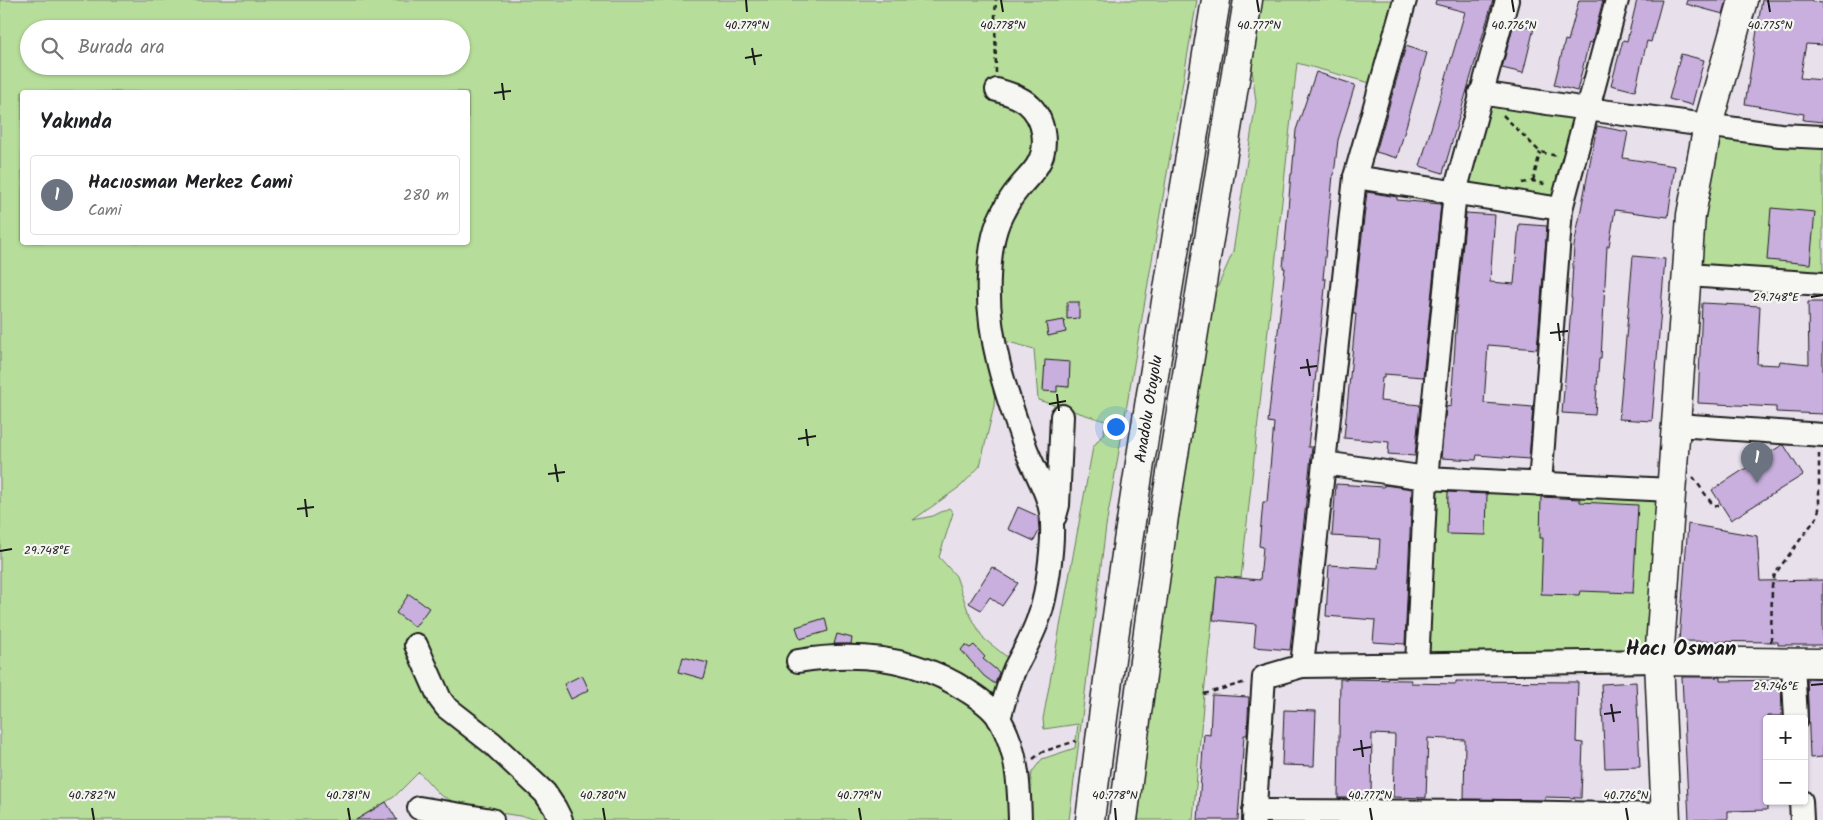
<!DOCTYPE html>
<html lang="tr">
<head>
<meta charset="utf-8">
<style>
	body { margin:0; font-family:Kalam,sans-serif; background:#f6f6f6; color:#202124 }
	.controls { position:absolute; right:15px; bottom:15px; display:grid; overflow:hidden; border-radius:5px; box-shadow:0 1px 4px #0004 }
	.controls button { width:45px; height:45px; display:grid; place-items:center; padding:0; border:0; border-bottom:1px solid #e0e0e0; background:#fff; color:#202124; font:25px sans-serif }
	.you { position:absolute; left:1115px; top:426px; width:18px; height:18px; margin:-12px; border:4px solid #fff; border-radius:50%; background:#1a73e8; box-shadow:0 0 0 8px #1a73e833 }
	.badge { display:grid; place-items:center; width:32px; height:32px; border-radius:50%; background:#0f766e; color:#fff; font-size:16px; font-weight:700 }
	.pin { position:absolute; translate:-50% -41px; filter:drop-shadow(0 1px 2px #0008) }
	.pin::after { content:''; position:absolute; top:26px; width:18px; height:15px; background:inherit; clip-path:polygon(0 0,100% 0,50% 100%) }
	.list { margin:0; padding:0; list-style:none }
	h2 { display:flex; justify-content:space-between; align-items:center; height:65px; margin:0; padding:0 20px; font-size:21px }
	h2 small { font-size:16px; font-weight:400; color:#757577 }
	.list li { display:grid; grid-template-columns:32px 1fr auto; gap:15px; align-items:center; box-sizing:border-box; height:80px; margin:0 10px 10px; padding:0 10px; border:1px solid #e0e0e0; border-radius:5px }
	.list b { display:block; font-size:19px; white-space:nowrap }
	.list p { margin:0; font-size:16px; white-space:nowrap; color:#757577 }
	.list em { font-size:16px; font-style:normal; color:#757577 }
	.icon { flex:none; width:28px; height:28px; fill:none; stroke:currentColor; stroke-width:2; stroke-linecap:round; stroke-linejoin:round }
	.map { position:relative; flex:none; width:1823px; height:820px; overflow:hidden }
	.search { position:absolute; background:#fff; box-shadow:0 1px 4px #0004; left:20px; top:20px; width:450px; height:55px; display:flex; align-items:center; gap:12px; box-sizing:border-box; padding:0 18px; border-radius:28px; color:#757577; font-size:19px }
	.panel { position:absolute; background:#fff; box-shadow:0 1px 4px #0004; left:20px; top:90px; width:450px; height:155px; border-radius:5px }
	.map>svg:first-child { display:block }
	.green { fill:#b6de9a; stroke:#697d5b; fill-rule:evenodd }
	.building { fill:#c8afdd; stroke:#1c1c1c }
	.lines { fill:none; stroke-linecap:round; stroke-linejoin:round }
	.minor-casing { stroke:#1c1c1c; stroke-width:26 }
	.major-casing { stroke:#1c1c1c; stroke-width:31 }
	.highway-casing { stroke:#1c1c1c; stroke-width:31 }
	.path { stroke:#1c1c1c; stroke-width:2.5; stroke-dasharray:5 4; stroke-linecap:butt }
	.minor { stroke:#f6f6f2; stroke-width:22 }
	.major { stroke:#f6f6f2; stroke-width:28 }
	.highway { stroke:#f6f6f2; stroke-width:28 }
	.ticks { fill:none; stroke:#1c1c1c; stroke-width:2 }
	.labels { text-anchor:middle; dominant-baseline:central; stroke-width:4.5; stroke-linejoin:round; paint-order:stroke }
	.street-label { font-size:16px; fill:#1c1c1c; stroke:#f6f6f2 }
	.district-label { font-size:21px; font-weight:bold; fill:#1c1c1c; stroke:#f6f6f2 }
	.ticks-label { font-size:12px; text-anchor:middle; fill:#1c1c1c; stroke:#f6f6f2; stroke-width:4.5; stroke-linejoin:round; paint-order:stroke }
</style>
</head>
<body>
<div class="map">
<svg width="1823" height="820" viewBox="0 0 1823 820">
	<rect width="100%" height="100%" fill="#e8e1ec"/>
	<filter id="ink" filterUnits="userSpaceOnUse"><feTurbulence type="fractalNoise" baseFrequency=".02" numOctaves="2"/><feDisplacementMap in="SourceGraphic" scale="10" xChannelSelector="R" yChannelSelector="G"/><feConvolveMatrix kernelMatrix="1 2 1 2 8 2 1 2 1" color-interpolation-filters="sRGB"/></filter>
	<g filter="url(#ink)">
		<!-- green -->
		<g class="green">
			<path d="M0,0H1197L1106,526L1069,820H1026L1032,772L1042,759L1075,748L1078,724L1044,729L1043,719L1093,447L1104,433L1105,421L1038,400L1034,349L994,338L997,355L994,406L980,466L961,486L913,520L933,516L949,508L953,513L939,557L956,576L968,611L983,638L1012,661L1000,741L1017,820H572L553,815L540,819L466,808L440,795L419,772L394,797L356,820H0ZM29,29H461V66H29ZM22,92H468V242H22Z"/>
			<path d="M1261,0H1405L1381,86L1297,63L1241,578L1217,576L1204,694L1193,820H1138L1147,729L1211,302L1233,252L1256,102L1250,54Z"/>
			<path d="M1480,93L1587,109L1561,209L1455,192Z"/>
			<path d="M1708,125L1823,137V284L1687,275Z"/>
			<path d="M1426,478L1671,490L1659,661L1417,664Z"/>
		</g>
		<!-- building -->
		<g class="building">
			<path d="M1436,0H1493L1443,173L1420,166L1465,12L1435,4Z"/>
			<path d="M1579,0H1603L1592,43L1589,42L1577,91L1554,85L1565,40L1568,41Z"/>
			<path d="M1637,0H1662L1651,42L1647,41L1635,91L1611,85L1623,40L1627,41Z"/>
			<path d="M1687,0H1727L1723,14L1686,4Z"/>
			<path d="M1762,0H1812V2L1823,3V45L1806,44L1800,78L1823,80V122L1803,120L1804,114L1745,104Z"/>
			<path d="M1514,23L1534,28L1523,73L1502,68Z"/>
			<path d="M1406,46L1427,53L1397,158L1376,152Z"/>
			<path d="M1681,54L1704,60L1692,105L1669,99Z"/>
			<path d="M1316,72L1355,85L1338,140L1334,175H1333L1323,279H1326L1308,447H1312L1290,650L1254,647L1256,624L1213,620L1217,576L1260,580L1263,547L1259,546L1263,502H1267L1274,423L1268,422L1285,268H1283L1291,174H1292L1296,130Z"/>
			<path d="M1597,126L1628,132L1623,158L1675,166L1668,217L1615,210L1609,246H1607L1601,359H1599L1595,415L1562,413L1572,298H1571L1574,246Z"/>
			<path d="M1367,192L1397,197V200L1441,204L1423,377L1384,374V378H1382L1380,401L1420,405L1415,456L1388,454L1389,442L1344,438L1356,314H1353Z"/>
			<path d="M1771,208L1815,212L1810,264L1767,260Z"/>
			<path d="M1466,213L1495,215L1490,282L1514,284L1519,224L1547,226L1537,349L1488,345L1484,403L1533,407L1529,459L1477,455L1476,460L1441,458L1446,407L1451,406L1457,314H1456Z"/>
			<path d="M1633,256L1665,259L1652,421L1619,419Z"/>
			<path d="M1067,302H1079V318L1067,319Z"/>
			<path d="M1808,302H1823V414L1776,412V407L1698,403L1702,303L1760,306L1757,364L1779,365L1780,361L1809,364Z"/>
			<path d="M1064,320L1066,332L1048,336L1046,323Z"/>
			<path d="M1045,360L1070,362L1069,387L1057,386V392L1043,391Z"/>
			<path d="M1782,445H1784L1803,475L1731,520L1712,490Z"/>
			<path d="M1336,484L1384,487V485L1412,489L1405,644L1373,642L1375,620L1326,616L1329,565L1378,568L1380,539L1332,536Z"/>
			<path d="M1448,492L1487,494L1486,535L1447,534Z"/>
			<path d="M1541,497L1580,499V502L1638,505L1633,593L1580,591L1579,595L1541,594L1543,538H1540Z"/>
			<path d="M1018,507L1038,516L1039,531L1034,541L1008,529Z"/>
			<path d="M1688,524L1757,536L1760,581L1823,580V645H1778V642L1679,641Z"/>
			<path d="M992,567L1018,583L1002,606L990,597L981,610L969,603Z"/>
			<path d="M409,594L429,608L415,627L396,613Z"/>
			<path d="M825,618L828,631L800,639L796,627Z"/>
			<path d="M837,634L852,638L851,644H834Z"/>
			<path d="M965,645L970,648L974,645L985,657L983,659L999,672L995,684L984,676L961,650Z"/>
			<path d="M683,657L708,663L704,679L679,672Z"/>
			<path d="M582,675L589,690L571,699L564,684Z"/>
			<path d="M1682,677H1721V681L1781,680L1782,716H1767V810L1728,811V819L1689,820Z"/>
			<path d="M1807,678L1823,679V757L1810,758Z"/>
			<path d="M1340,679L1411,680V683L1456,684V681L1578,682L1576,742L1583,743L1581,798L1545,797V800L1464,799L1465,740L1428,738L1426,798L1393,797L1395,735L1372,734L1371,798H1338Z"/>
			<path d="M1636,682L1640,767L1605,768L1601,684Z"/>
			<path d="M1212,695L1249,697L1247,735H1244L1238,820H1198L1204,734L1210,735Z"/>
			<path d="M1284,710L1316,711L1314,766L1282,765Z"/>
			<path d="M386,802L397,820H356Z"/>
		</g>
		<g class="lines">
			<defs>
				<g id="minor">
					<path d="M997,90C1008,93 1018,96 1027,103C1045,118 1049,147 1037,166C1032,174 1024,181 1018,189C1012,196 1006,206 1002,214C992,233 990,256 989,277C986,336 1006,394 1026,449C1035,473 1052,497 1052,524C1053,547 1047,595 1039,617C1033,635 1024,651 1015,668C1008,684 1004,702 999,719"/>
					<path d="M1480,93L1587,109L1780,135L1823,137"/>
					<path d="M1355,177L1561,209"/>
					<path d="M1687,275L1823,284"/>
					<path d="M1677,425L1823,435"/>
					<path d="M1324,463L1426,478L1671,490"/>
					<path d="M1540,484L1561,209L1617,0"/>
					<path d="M1055,516L1058,505L1062,416"/>
					<path d="M416,645L440,699L446,707L492,743L545,793L555,808L561,820"/>
					<path d="M798,661C858,651 917,657 969,692C980,699 994,709 1000,720C1018,752 1019,785 1020,820"/>
					<path d="M1793,663L1796,719"/>
					<path d="M1417,664L1426,478L1455,192L1507,0"/>
					<path d="M1302,666L1355,177L1405,0"/>
					<path d="M1801,801L1802,820"/>
					<path d="M419,808L492,820"/>
					<path d="M1254,811L1508,812L1665,815"/>
					<path d="M1254,820L1264,677L1302,666L1659,661"/>
				</g>
				<g id="major">
					<path d="M1659,661L1823,663"/>
					<path d="M1666,820L1659,661L1691,215L1708,125L1743,0"/>
				</g>
				<g id="highway">
					<path d="M1090,820C1123,545 1171,273 1216,0"/>
					<path d="M1123,820L1140,690L1164,516L1248,0"/>
				</g>
			</defs>
			<!-- minor casing -->
			<use href="#minor" class="minor-casing"/>
			<!-- major casing -->
			<use href="#major" class="major-casing"/>
			<!-- highway casing -->
			<use href="#highway" class="highway-casing"/>
			<!-- path -->
			<g class="path">
				<path d="M996,73L995,16L996,0"/>
				<path d="M1503,115L1540,152L1557,156"/>
				<path d="M1533,181L1540,152"/>
				<path d="M1522,183L1533,181L1548,185"/>
				<path d="M1693,477L1713,505L1715,506L1721,504"/>
				<path d="M1771,642L1772,586L1775,574L1817,517L1819,509V454"/>
				<path d="M1204,694L1246,682"/>
				<path d="M1033,759L1042,752L1076,741"/>
			</g>
			<!-- minor -->
			<use href="#minor" class="minor"/>
			<!-- major -->
			<use href="#major" class="major"/>
			<!-- highway -->
			<use href="#highway" class="highway"/>
		</g>
	</g>
	<!-- ticks -->
	<path class="ticks" d="M746,0L747,12M1001,0L1003,12M1257,0L1259,12M1512,0L1514,12M1768,0L1770,12M752,48L755,65M745,58L762,55M502,83L504,100M494,93L511,91M1811,297L1823,295M1558,323L1560,341M1550,333L1568,331M1307,359L1310,376M1300,368L1317,366M1057,394L1059,411M1049,404L1066,401M806,429L808,446M798,439L816,436M555,464L558,482M548,474L565,472M305,499L307,517M297,509L314,507M0,551L12,549M1811,685L1823,684M1611,704L1614,722M1604,714L1621,712M1361,740L1363,757M1353,750L1371,747M92,808L94,820M348,808L350,820M603,808L605,820M859,808L861,820M1115,808L1116,820M1370,808L1372,820M1626,808L1628,820"/>
	<g class="labels">
		<!-- street labels -->
		<g class="street-label">
			<text transform="translate(1149 409) rotate(-81)">Anadolu Otoyolu</text>
		</g>
		<!-- district labels -->
		<g class="district-label">
			<text x="1681" y="649">Hacı Osman</text>
		</g>
	</g>
	<g class="ticks-label">
		<text x="747" y="29">40.779°N</text>
		<text x="1003" y="29">40.778°N</text>
		<text x="1259" y="29">40.777°N</text>
		<text x="1514" y="29">40.776°N</text>
		<text x="1770" y="29">40.775°N</text>
		<text x="1776" y="301">29.748°E</text>
		<text x="47" y="554">29.748°E</text>
		<text x="1776" y="690">29.746°E</text>
		<text x="92" y="799">40.782°N</text>
		<text x="348" y="799">40.781°N</text>
		<text x="603" y="799">40.780°N</text>
		<text x="859" y="799">40.779°N</text>
		<text x="1115" y="799">40.778°N</text>
		<text x="1370" y="799">40.777°N</text>
		<text x="1626" y="799">40.776°N</text>
	</g>
</svg>
<div class="controls">
<button>+</button>
<button>−</button>
</div>
<div class="you"></div>
<div class="pin badge" style="left:1757px;top:483px;background:#6b7280">1</div>
<div class="search"><svg class="icon" aria-label="search" viewBox="0 0 24 24"><circle cx="10" cy="10" r="6"/><path d="M15 15l6 6"/></svg>Burada ara</div>
<section class="panel">
<h2>Yakında<small></small></h2>
<ul class="list">
<li><span class="badge" style="background:#6b7280">1</span><div><b>Hacıosman Merkez Cami</b><p>Cami</p></div><em>280 m</em></li>
</ul>
</section>
</div>
</body>
</html>
